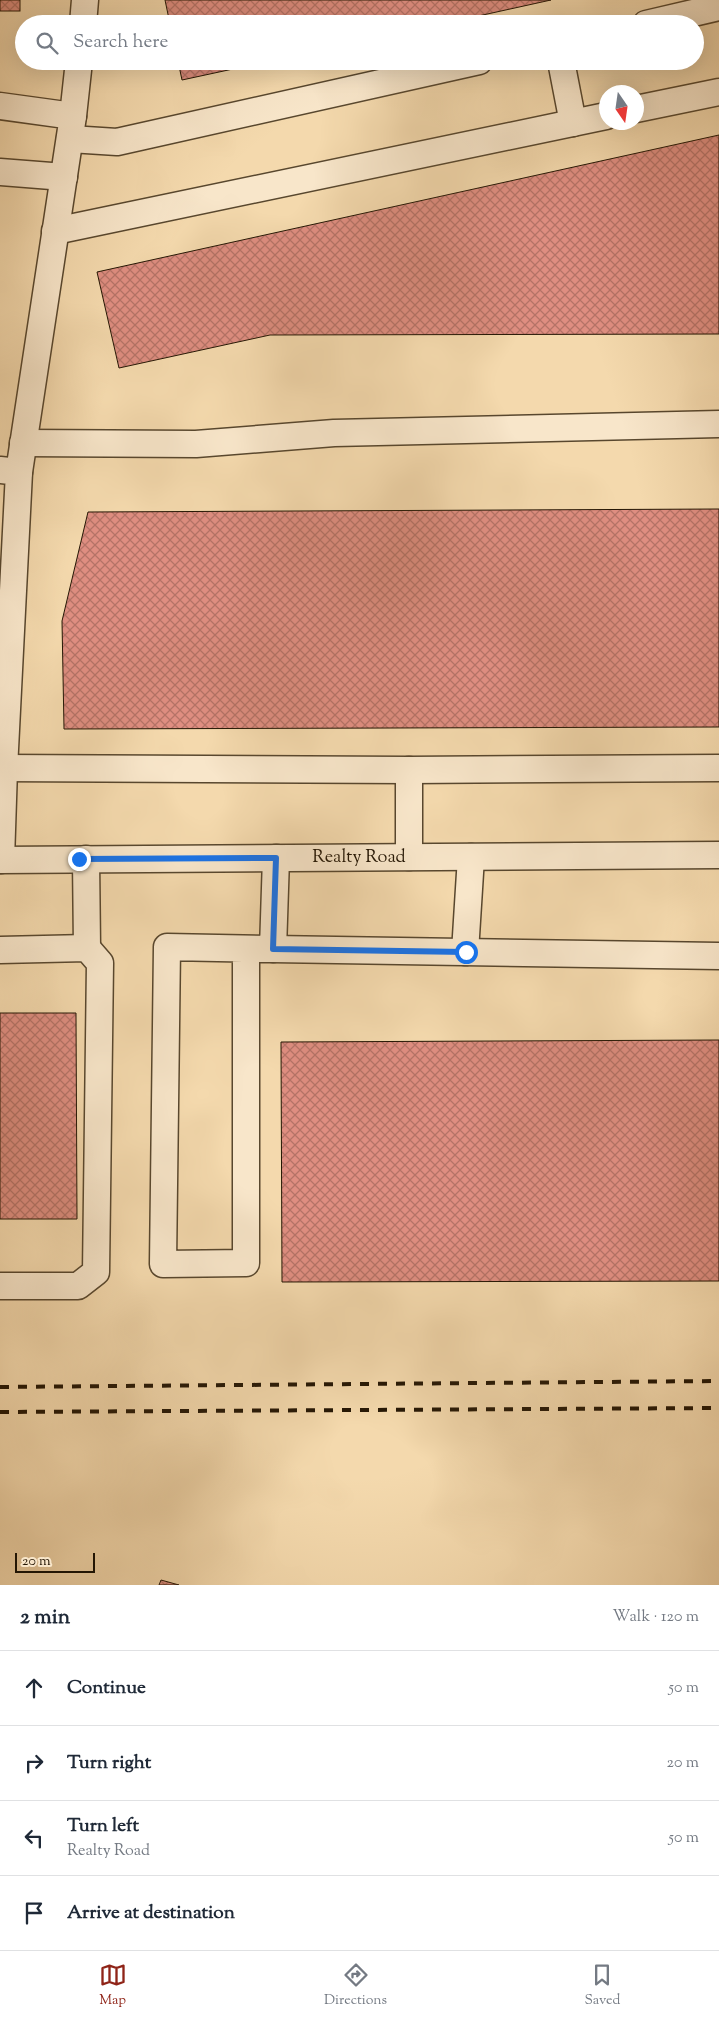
<!DOCTYPE html>
<html lang="en">
<head>
<meta charset="utf-8">
<style>
	body { margin:0; font-family:"Sorts Mill Goudy",serif; background:#f2f2f3; color:#1f2937 }
	.compass { position:absolute; left:599px; top:85px; width:45px; height:45px; border-radius:50%; background:#fff; box-shadow:0 5px 20px #0002; rotate:167deg }
	.scale { position:absolute; left:15px; bottom:12px; width:80px; box-sizing:border-box; padding-left:5px; border:2px solid #241604; border-top:0; font-size:14px; line-height:18px; white-space:nowrap; color:#241604; -webkit-text-stroke:4px #f8e6ca; paint-order:stroke }
	.stop { position:absolute; width:15px; height:15px; margin:-11px; border:4px solid #1a73e8; border-radius:50%; background:#fff }
	.stop.end { background:#1a73e8; border-color:#fff; box-shadow:0 1px 5px #0008 }
	.list { margin:0; padding:0; list-style:none }
	h2 { display:flex; justify-content:space-between; align-items:center; height:65px; margin:0; padding:0 20px; font-size:21px }
	h2 small { font-size:16px; font-weight:400; color:#747a83 }
	.list li { display:grid; grid-template-columns:32px 1fr auto; gap:15px; align-items:center; box-sizing:border-box; height:75px; padding:0 20px; border-top:1px solid #e0e1e3 }
	.list b { display:block; font-size:19px; white-space:nowrap }
	.list p { margin:0; font-size:16px; white-space:nowrap; color:#747a83 }
	.list em { font-size:16px; font-style:normal; color:#747a83 }
	.icon { flex:none; width:28px; height:28px; fill:none; stroke:currentColor; stroke-width:2; stroke-linecap:round; stroke-linejoin:round }
	.map { position:relative; flex:none; width:719px; height:1585px; overflow:hidden }
	.search { position:absolute; background:#fff; box-shadow:0 5px 20px #0002; left:15px; right:15px; top:15px; height:55px; display:flex; align-items:center; gap:12px; box-sizing:border-box; padding:0 18px; border-radius:28px; color:#747a83; font-size:19px }
	.sheet { height:365px; background:#fff }
	nav { display:flex; justify-content:space-around; align-items:center; box-sizing:border-box; height:70px; border-top:1px solid #e0e1e3; background:#fff; font-size:14px; color:#747a83 }
	nav a { display:grid; justify-items:center; gap:2px }
	nav .on { color:#8f2418 }
	.map>svg:first-child { display:block }
	.building { fill:url(#building-cross-hatch); stroke:#241604 }
	.lines { fill:none; stroke-linecap:round; stroke-linejoin:round }
	.minor-casing { stroke:#58472e; stroke-width:29 }
	.minor { stroke:#f8e6ca; stroke-width:26 }
	.rail { stroke:#241604; stroke-width:4; stroke-dasharray:9 9; stroke-linecap:butt }
	.route { stroke:#1a73e8; stroke-width:6 }
	.labels { text-anchor:middle; dominant-baseline:central; stroke-width:4; stroke-linejoin:round; paint-order:stroke }
	.street-label { font-size:18px; fill:#241604; stroke:#f8e6ca }
</style>
</head>
<body>
<div class="map">
<svg width="719" height="1585" viewBox="0 0 719 1585">
	<defs>
		<pattern id="building-cross-hatch" width="8" height="8" patternUnits="userSpaceOnUse" patternTransform="scale(1.25)"><rect width="8" height="8" fill="#df8e81"/><path d="M0 0l8 8M0 8l8-8" fill="none" stroke="#b57367"/></pattern>
	</defs>
	<rect width="100%" height="100%" fill="#f4d9ad"/>
	<filter id="stains"><feTurbulence type="fractalNoise" baseFrequency=".004" numOctaves="4"/><feColorMatrix values="0 0 0 0 .2 0 0 0 0 .09 0 0 0 0 .02 0 0 0 .5 -.17"/></filter>
	<radialGradient id="worn" r=".72"><stop offset=".6" stop-color="#630" stop-opacity="0"/><stop offset="1" stop-color="#630" stop-opacity=".3"/></radialGradient>
	<!-- building -->
	<g class="building">
		<rect x="0" y="0" width="20" height="11"/>
		<path d="M165,0H551L442,24H170Z"/>
		<path d="M178,61H270L182,80Z"/>
		<path d="M719,135V334L270,335L119,368L97,272Z"/>
		<path d="M719,509V727L64,729L62,621L88,512Z"/>
		<path d="M0,1013H76L77,1219H0Z"/>
		<path d="M719,1040V1281L282,1282L281,1042Z"/>
		<path d="M161,1580L179,1585H159Z"/>
	</g>
	<g class="lines">
		<defs>
			<g id="minor">
				<path d="M83,24L85,0"/>
				<path d="M646,24L719,7"/>
				<path d="M561,61L573,123"/>
				<path d="M0,106L73,116L19,472"/>
				<path d="M636,109L719,92"/>
				<path d="M73,116L79,61"/>
				<path d="M70,139L117,142L479,61"/>
				<path d="M0,172L64,177"/>
				<path d="M55,231L606,116"/>
				<path d="M23,443L196,444L334,433L719,424"/>
				<path d="M0,470L19,472L4,769L1,860"/>
				<path d="M0,768L409,770L719,768"/>
				<path d="M409,770V857"/>
				<path d="M86,859L87,948"/>
				<path d="M0,860L719,855"/>
				<path d="M246,949V1263L163,1264L167,947L273,949L276,858"/>
				<path d="M273,949L719,956"/>
				<path d="M0,950L87,948L100,963L96,1272L78,1286H0"/>
				<path d="M465,952L471,857"/>
			</g>
		</defs>
		<!-- minor casing -->
		<use href="#minor" class="minor-casing"/>
		<!-- minor -->
		<use href="#minor" class="minor"/>
		<!-- rail -->
		<g class="rail">
			<path d="M0,1387L719,1381"/>
			<path d="M0,1412L719,1408"/>
		</g>
	</g>
	<g class="lines">
		<!-- route -->
		<path class="route" d="M79,859L276,858L273,949L466,952"/>
	</g>
	<g class="labels">
		<!-- street labels -->
		<g class="street-label">
			<text x="359" y="858">Realty Road</text>
		</g>
	</g>
	<rect width="100%" height="100%" filter="url(#stains)"/>
	<rect width="100%" height="100%" fill="url(#worn)"/>
</svg>
<svg class="compass" viewBox="-18 -18 36 36"><path d="M0-13l5 13h-10z" fill="#e53935"/><path d="M0 13l5-13h-10z" fill="#747a83"/></svg>
<div class="scale">20 m</div>
<div class="stop" style="left:466px;top:952px"></div>
<div class="stop end" style="left:79px;top:859px"></div>
<div class="search"><svg class="icon" aria-label="search" viewBox="0 0 24 24"><circle cx="10" cy="10" r="6"/><path d="M15 15l6 6"/></svg>Search here</div>
</div>
<section class="sheet">
<h2>2 min<small>Walk · 120 m</small></h2>
<ul class="list">
<li><svg class="icon" aria-label="ahead" viewBox="0 0 24 24"><path d="M12 20V5M6 11l6-6 6 6"/></svg><div><b>Continue</b></div><em>50 m</em></li>
<li><svg class="icon" aria-label="right" viewBox="0 0 24 24"><path d="M7 20v-9h11M14 6l5 5-5 5"/></svg><div><b>Turn right</b></div><em>20 m</em></li>
<li><svg class="icon" aria-label="left" viewBox="0 0 24 24"><path d="M17 20v-9H6M10 6l-5 5 5 5"/></svg><div><b>Turn left</b><p>Realty Road</p></div><em>50 m</em></li>
<li><svg class="icon" aria-label="arrive" viewBox="0 0 24 24"><path d="M6 21V4h12l-3 4 3 4H6"/></svg><div><b>Arrive at destination</b></div></li>
</ul>
</section>
<nav>
<a class="on"><svg class="icon" aria-label="map" viewBox="0 0 24 24"><path d="M3 6l6-2 6 2 6-2v14l-6 2-6-2-6 2zM9 4v14M15 6v14"/></svg>Map</a>
<a><svg class="icon" aria-label="directions" viewBox="0 0 24 24"><path d="M12 3l9 9-9 9-9-9zM9 14v-3h6M13 9l2 2-2 2"/></svg>Directions</a>
<a><svg class="icon" aria-label="saved" viewBox="0 0 24 24"><path d="M7 4h10v16l-5-4-5 4z"/></svg>Saved</a>
</nav>
</body>
</html>
